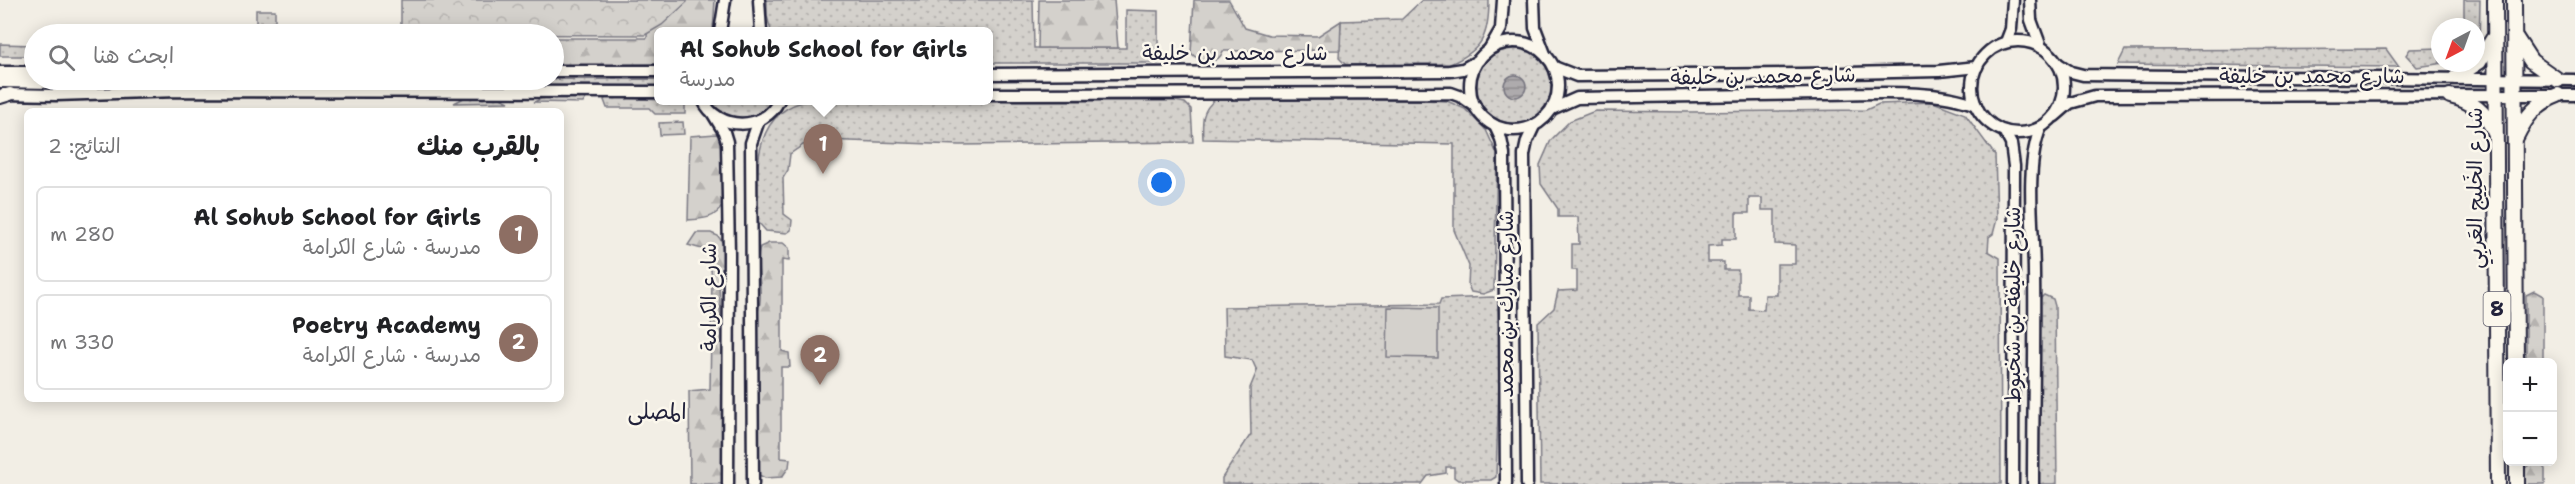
<!DOCTYPE html>
<html lang="ar">
<head>
<meta charset="utf-8">
<style>
	body { margin:0; font-family:"Shantell Sans","Playpen Sans Arabic",sans-serif; background:#f6f6f6; color:#202124; direction:rtl }
	.controls { position:absolute; right:18px; bottom:18px; display:grid; overflow:hidden; border-radius:9px; box-shadow:0 3px 15px #0003 }
	.controls button { width:54px; height:54px; display:grid; place-items:center; padding:0; border:0; border-bottom:2px solid #e0e0e0; background:#fff; color:#202124; font:30px sans-serif }
	.compass { position:absolute; left:2431px; top:18px; width:54px; height:54px; border-radius:50%; background:#fff; box-shadow:0 3px 15px #0003; rotate:221deg }
	.you { position:absolute; left:1162px; top:183px; width:21px; height:21px; margin:-15px; border:4px solid #fff; border-radius:50%; background:#1a73e8; box-shadow:0 0 0 9px #1a73e833 }
	.badge { display:grid; place-items:center; width:39px; height:39px; border-radius:50%; background:#c8321e; color:#fff; font-size:20px; font-weight:700 }
	.pin { position:absolute; translate:-50% -50px; filter:drop-shadow(0 2px 3px #0008) }
	.pin::after { content:''; position:absolute; top:32px; width:21px; height:18px; background:inherit; clip-path:polygon(0 0,100% 0,50% 100%) }
	.popup { position:absolute; left:654px; top:27px; width:339px; height:78px; box-sizing:border-box; display:grid; place-content:center; border-radius:9px; background:#fff; filter:drop-shadow(0 2px 4px #0005); font-size:20px; white-space:nowrap; color:#757577 }
	.popup b { font-size:22px; color:#202124 }
	.popup::after { content:''; position:absolute; left:50%; top:100%; margin-left:-12px; border:12px solid transparent; border-top-color:#fff }
	.list { margin:0; padding:0; list-style:none }
	h2 { display:flex; justify-content:space-between; align-items:center; height:78px; margin:0; padding:0 24px; font-size:26px }
	h2 small { font-size:20px; font-weight:400; color:#757577 }
	.list li { display:grid; grid-template-columns:39px 1fr auto; gap:18px; align-items:center; box-sizing:border-box; height:96px; margin:0 12px 12px; padding:0 12px; border:2px solid #e0e0e0; border-radius:9px }
	.list b { display:block; font-size:22px; white-space:nowrap }
	.list p { margin:0; font-size:20px; white-space:nowrap; color:#757577 }
	.list em { font-size:20px; font-style:normal; color:#757577 }
	.icon { flex:none; width:33px; height:33px; fill:none; stroke:currentColor; stroke-width:2; stroke-linecap:round; stroke-linejoin:round }
	.map { position:relative; flex:none; width:2575px; height:484px; overflow:hidden; direction:ltr }
	.search { position:absolute; background:#fff; box-shadow:0 3px 15px #0003; left:24px; top:24px; width:540px; height:66px; display:flex; align-items:center; gap:15px; box-sizing:border-box; padding:0 21px; border-radius:33px; color:#757577; font-size:22px }
	.panel { position:absolute; background:#fff; box-shadow:0 3px 15px #0003; left:24px; top:108px; width:540px; height:294px; border-radius:9px; direction:rtl }
	.map>svg:first-child { display:block }
	.grass { fill:url(#grass-dots); stroke:#7b7a84; stroke-width:1.5; fill-rule:evenodd }
	.forest { fill:url(#forest-firs); stroke:#7b7a84; stroke-width:1.5 }
	.park { fill:url(#park-crowns); stroke:#7b7a84; stroke-width:1.5 }
	.pitch { fill:#d4d1cc; stroke:#7b7a84; stroke-width:1.5 }
	.water { fill:url(#water-rules); stroke:#76747f; stroke-width:1.5 }
	.lines { fill:none; stroke-linecap:round; stroke-linejoin:round }
	.secondary-casing { stroke:#22223b; stroke-width:15 }
	.primary-casing { stroke:#22223b; stroke-width:16 }
	.highway-casing { stroke:#22223b; stroke-width:18 }
	.secondary { stroke:#fbf7ec; stroke-width:10 }
	.primary { stroke:#fbf7ec; stroke-width:12 }
	.highway { stroke:#fbf7ec; stroke-width:14 }
	.labels { text-anchor:middle; dominant-baseline:central; stroke-width:5; stroke-linejoin:round; paint-order:stroke }
	.shield { fill:#fbf7ec; stroke:#636270; stroke-width:1.5 }
	.shield-label { font-size:20px; font-weight:bold; fill:#22223b }
	.street-label { font-size:21px; fill:#22223b; stroke:#fbf7ec }
	.neighbourhood-label { font-size:22px; fill:#22223b; stroke:#fbf7ec }
</style>
</head>
<body>
<div class="map">
<svg width="2575" height="484" viewBox="0 0 2575 484">
	<defs>
		<pattern id="grass-dots" width="8" height="8" patternUnits="userSpaceOnUse" patternTransform="scale(1.5)"><rect width="8" height="8" fill="#d4d1cc"/><path d="M2 2h.1M6 6h.1" fill="none" stroke="#b6b3b0" stroke-width="1.8" stroke-linecap="round"/></pattern>
		<pattern id="forest-firs" width="22" height="20" patternUnits="userSpaceOnUse" patternTransform="scale(1.5)"><rect width="22" height="20" fill="#d4d1cc"/><path d="M5 1l3.5 6h-7zM16 11l3.5 6h-7z" fill="#b6b3b0"/></pattern>
		<pattern id="park-crowns" width="20" height="18" patternUnits="userSpaceOnUse" patternTransform="scale(1.5)"><rect width="20" height="18" fill="#d4d1cc"/><path d="M2 6a3 3 0 1 1 6 0M12 15a3 3 0 1 1 6 0" fill="none" stroke="#b6b3b0"/></pattern>
		<pattern id="water-rules" width="6" height="5" patternUnits="userSpaceOnUse" patternTransform="scale(1.5)"><rect width="6" height="5" fill="#aeabad"/><path d="M0 2.5h6" fill="none" stroke="#8d8b8e"/></pattern>
	</defs>
	<rect width="100%" height="100%" fill="#f2eee5"/>
	<filter id="ink" filterUnits="userSpaceOnUse"><feTurbulence type="fractalNoise" baseFrequency=".0167" numOctaves="2"/><feDisplacementMap in="SourceGraphic" scale="12" xChannelSelector="R" yChannelSelector="G"/><feConvolveMatrix kernelMatrix="1 2 1 2 8 2 1 2 1" color-interpolation-filters="sRGB"/></filter>
	<g filter="url(#ink)">
		<!-- grass -->
		<g class="grass">
			<path d="M767,0H1033L1034,48H1126V10L1158,11V63H988V32L771,31L767,16Z"/>
			<path d="M1422,0H1489C1489,35 1483,50 1450,64L1346,65L1339,58L1341,21L1402,19Z"/>
			<path d="M2464,0H2480L2479,48L2476,52V27H2464Z"/>
			<path d="M256,10H275V33L354,34H256Z"/>
			<path d="M0,44L34,45V56H0Z"/>
			<path d="M2440,48V63H2444L2417,67L2406,55L2410,49Z"/>
			<path d="M2386,49L2399,67L2118,64L2125,50Z"/>
			<circle cx="1514" cy="86" r="37"/>
			<path d="M658,79V86L182,88V85L231,80Z"/>
			<path d="M468,96L498,97L509,102L454,103Z"/>
			<path d="M545,97H587L583,103L534,102Z"/>
			<path d="M606,97L681,101L685,102V114H655L649,108H607L604,100Z"/>
			<path d="M1216,99L1423,100L1447,101L1465,109L1486,130L1497,154L1494,290L1483,294L1471,292L1468,285L1469,266L1454,230V144L1203,139C1202,122 1201,110 1216,99Z"/>
			<path d="M811,100L1175,101L1185,103L1191,109L1193,142L959,145L823,140L803,145L790,154L788,170L783,178L784,214L792,220L791,230L787,233L766,231L758,222C757,175 749,110 811,100Z"/>
			<path d="M710,101H772C757,123 725,124 710,101Z"/>
			<path d="M1933,102L1965,114L1995,155L1997,219L1993,234L1989,237L1988,251L2000,258L2001,484H1540L1538,323L1554,308L1558,291L1577,290V270H1572V244H1579L1578,217H1558V209L1541,184L1540,165L1551,140L1570,121L1595,111L1690,112L1866,110L1879,104ZM1749,198H1762V210H1775V244L1795,245V264H1777V295H1765L1764,310L1749,309V295H1738V270H1724V262H1708V246L1722,245V239H1736V213H1749Z"/>
			<path d="M683,122L684,134L660,135L659,123Z"/>
			<path d="M2044,295L2053,299L2055,306L2057,484H2037V302Z"/>
			<path d="M1493,297L1498,299L1500,347L1496,477L1491,480H1458L1454,477V467H1446V473L1428,476L1422,484H1222V478L1251,434L1250,388L1257,371L1252,360L1225,356L1224,307L1439,304L1441,299Z"/>
		</g>
		<!-- forest -->
		<g class="forest">
			<path d="M648,0H715L713,31L658,32V64L554,66V38H647Z"/>
			<path d="M1039,0H1114L1118,48H1038Z"/>
			<path d="M1194,0H1229L1245,28L1269,35L1318,36L1341,21L1340,50L1223,51C1218,66 1200,63 1191,53Z"/>
			<path d="M716,134L721,138L722,206C715,219 702,219 688,220L690,136Z"/>
			<path d="M696,233H711L718,236L723,243L725,272L719,285L721,322L727,334L725,484H690L689,391L710,389L712,279L709,251L688,245Z"/>
			<path d="M769,243H783L789,248V261L782,260V351L789,353L790,367H781V458L790,459L789,467L782,477L765,478L755,473V319C767,296 754,270 760,247Z"/>
			<path d="M2534,291L2543,296V362H2526V295Z"/>
			<path d="M2533,462L2540,464L2545,469V484H2525L2524,469Z"/>
		</g>
		<!-- park -->
		<path class="park" d="M401,0H687V2L662,25L645,35L401,34Z"/>
		<!-- pitch -->
		<path class="pitch" d="M1388,307L1438,308V358L1387,357Z"/>
		<!-- water -->
		<circle class="water" cx="1515" cy="86" r="11"/>
		<g class="lines">
			<defs>
				<g id="secondary">
					<path d="M759,0L761,32"/>
					<path d="M1534,0L1535,28L1545,54"/>
					<path d="M2030,0L2031,20L2041,47"/>
					<path d="M720,32L725,0"/>
					<circle cx="2018" cy="87" r="46"/>
					<path d="M2006,42L2011,29L2013,0"/>
					<circle cx="1514" cy="86" r="44"/>
					<path d="M1490,48L1501,29L1503,0"/>
					<path d="M2057,63L2071,72L2083,75L2575,80"/>
					<path d="M1554,67L1577,76L1801,74L1939,71L1977,67"/>
					<path d="M554,71H658"/>
					<path d="M0,72H34"/>
					<path d="M988,74L1450,71L1463,69L1479,60"/>
					<path d="M3,94L56,95L178,91L658,92"/>
					<path d="M988,94L1451,93L1462,97L1475,106"/>
					<path d="M703,100C717,131 765,132 779,100"/>
					<path d="M1552,109L1577,98C1658,97 1739,96 1821,94C1867,94 1933,88 1976,105"/>
					<path d="M713,114L724,132L727,142L729,254L728,484"/>
					<path d="M2055,116L2070,103L2095,96L2575,95"/>
					<path d="M1495,126L1501,139L1504,154L1506,484"/>
					<path d="M2004,131L2011,144L2014,166L2013,484"/>
					<path d="M753,484L751,143L759,120"/>
					<path d="M1527,484L1524,155L1527,141L1534,126"/>
					<path d="M2033,484C2033,414 2035,343 2034,273C2034,230 2024,166 2041,127"/>
				</g>
				<g id="primary">
					<path d="M0,81L49,82L76,80"/>
					<path d="M0,97L10,94"/>
				</g>
				<g id="highway">
					<path d="M2495,0L2498,484"/>
					<path d="M2514,0L2516,362"/>
					<path d="M2516,38L2531,61L2558,80"/>
					<path d="M2456,77L2479,62L2493,39"/>
					<path d="M2450,96C2472,101 2486,112 2495,133"/>
					<path d="M2516,137C2526,117 2536,103 2558,95"/>
					<path d="M2517,462V484"/>
				</g>
			</defs>
			<!-- secondary casing -->
			<use href="#secondary" class="secondary-casing"/>
			<!-- primary casing -->
			<use href="#primary" class="primary-casing"/>
			<!-- highway casing -->
			<use href="#highway" class="highway-casing"/>
			<!-- secondary -->
			<use href="#secondary" class="secondary"/>
			<!-- primary -->
			<use href="#primary" class="primary"/>
			<!-- highway -->
			<use href="#highway" class="highway"/>
		</g>
	</g>
	<g class="labels">
		<!-- shield labels -->
		<rect class="shield" x="2483.5" y="292" width="27" height="34" rx="4.5"/>
		<g class="shield-label">
			<text x="2497" y="309">8</text>
		</g>
		<!-- street labels -->
		<g class="street-label">
			<text x="1235" y="53">شارع محمد بن خليفة</text>
			<text transform="translate(1763 76) rotate(-1)">شارع محمد بن خليفة</text>
			<text x="2312" y="76">شارع محمد بن خليفة</text>
			<text transform="translate(2475 188) rotate(-90)">شارع الخَلِيج العَربِي</text>
			<text transform="translate(709 297) rotate(-90)">شارع الكرامة</text>
			<text transform="translate(1506 304) rotate(-90)">شارع مبارك بن محمد</text>
			<text transform="translate(2013 305) rotate(-90)">شارع خليفة بن شخبوط</text>
		</g>
		<!-- neighbourhood labels -->
		<g class="neighbourhood-label">
			<text x="657" y="411">المصلى</text>
		</g>
	</g>
</svg>
<div class="controls">
<button>+</button>
<button>−</button>
</div>
<svg class="compass" viewBox="-18 -18 36 36"><path d="M0-13l5 13h-10z" fill="#e53935"/><path d="M0 13l5-13h-10z" fill="#757577"/></svg>
<div class="you"></div>
<div class="pin badge" style="left:823px;top:174px;background:#8d6e63">1</div>
<div class="popup"><b>Al Sohub School for Girls</b>مدرسة</div>
<div class="pin badge" style="left:820px;top:385px;background:#8d6e63">2</div>
<div class="search"><svg class="icon" aria-label="search" viewBox="0 0 24 24"><circle cx="10" cy="10" r="6"/><path d="M15 15l6 6"/></svg>ابحث هنا</div>
<section class="panel">
<h2>بالقرب منك<small>النتائج: 2</small></h2>
<ul class="list">
<li><span class="badge" style="background:#8d6e63">1</span><div><b>Al Sohub School for Girls</b><p>مدرسة · شارع الكرامة</p></div><em>280 m</em></li>
<li><span class="badge" style="background:#8d6e63">2</span><div><b>Poetry Academy</b><p>مدرسة · شارع الكرامة</p></div><em>330 m</em></li>
</ul>
</section>
</div>
</body>
</html>
